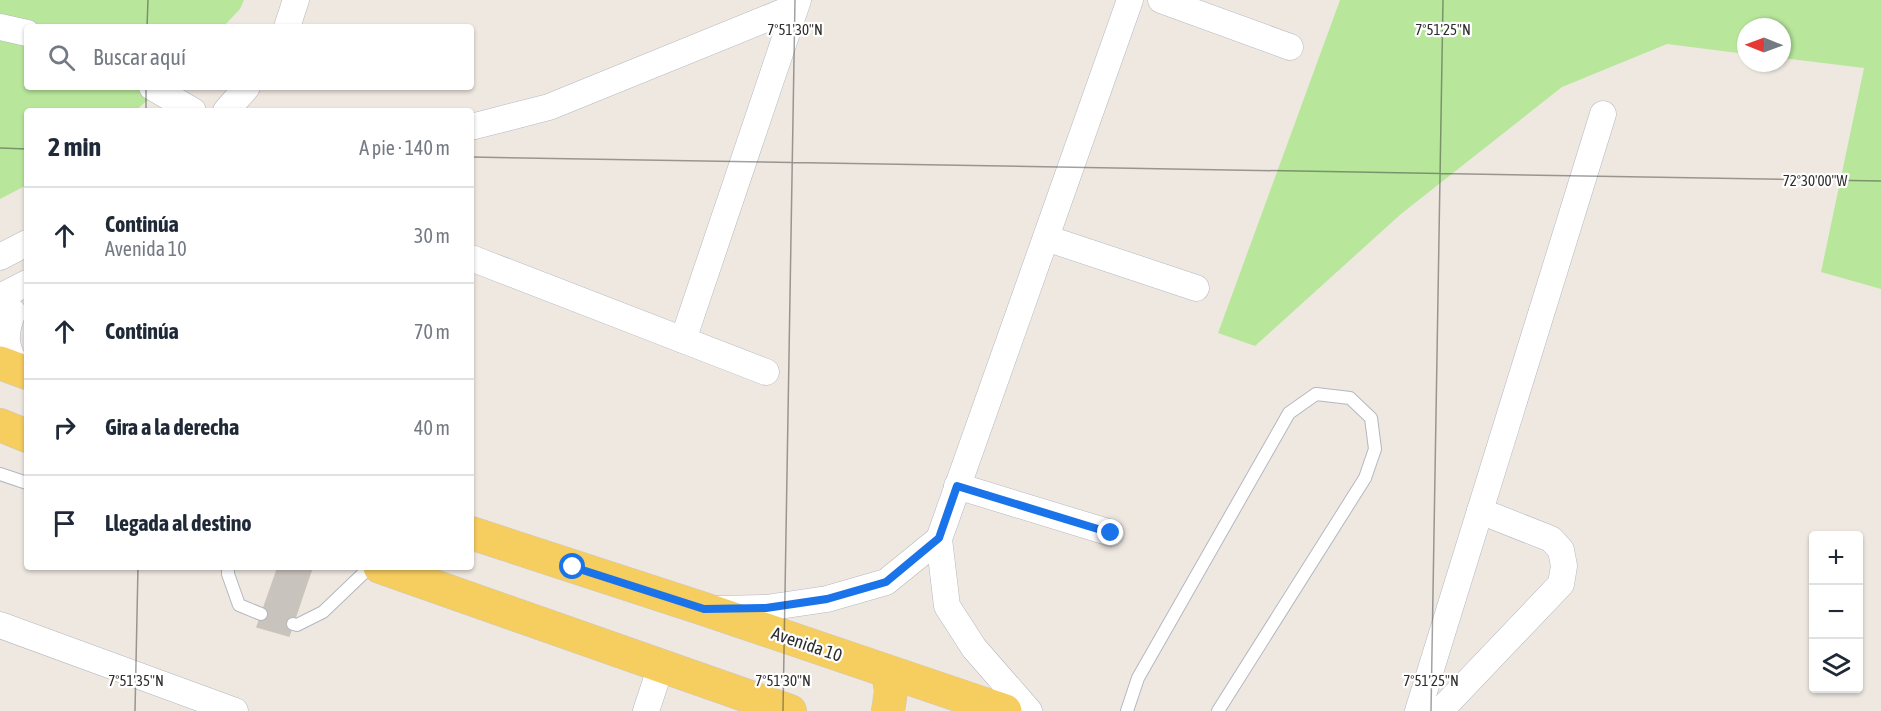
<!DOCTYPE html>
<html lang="es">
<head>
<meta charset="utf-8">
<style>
	body { margin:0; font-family:"Asap Condensed",sans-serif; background:#f6f6f7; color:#1f2937 }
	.controls { position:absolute; right:18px; bottom:18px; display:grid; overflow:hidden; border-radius:6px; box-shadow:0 2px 4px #0004 }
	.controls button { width:54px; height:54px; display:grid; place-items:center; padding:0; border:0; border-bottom:2px solid #e0e1e3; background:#fff; color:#1f2937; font:30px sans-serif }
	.compass { position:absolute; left:1737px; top:18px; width:54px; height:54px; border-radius:50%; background:#fff; box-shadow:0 2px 4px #0004; rotate:271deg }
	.stop { position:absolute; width:18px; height:18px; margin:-14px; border:4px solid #1a73e8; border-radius:50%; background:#fff }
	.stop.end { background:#1a73e8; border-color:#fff; box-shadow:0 2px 6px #0008 }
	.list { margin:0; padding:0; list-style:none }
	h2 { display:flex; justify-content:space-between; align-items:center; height:78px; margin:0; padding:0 24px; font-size:26px }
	h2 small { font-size:20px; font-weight:400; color:#747a83 }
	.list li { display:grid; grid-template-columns:39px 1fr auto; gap:18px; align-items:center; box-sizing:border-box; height:96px; padding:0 24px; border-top:2px solid #e0e1e3 }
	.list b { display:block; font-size:22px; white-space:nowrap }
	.list p { margin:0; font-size:20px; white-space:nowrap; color:#747a83 }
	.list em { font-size:20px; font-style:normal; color:#747a83 }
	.icon { flex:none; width:33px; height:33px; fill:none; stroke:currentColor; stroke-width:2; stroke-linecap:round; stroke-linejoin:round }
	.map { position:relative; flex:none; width:1881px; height:711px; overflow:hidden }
	.search { position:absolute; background:#fff; box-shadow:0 2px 4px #0004; left:24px; top:24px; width:450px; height:66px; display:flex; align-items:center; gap:15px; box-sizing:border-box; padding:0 21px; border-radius:6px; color:#747a83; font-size:22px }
	.panel { position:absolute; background:#fff; box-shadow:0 2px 4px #0004; left:24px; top:108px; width:450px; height:462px; border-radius:6px }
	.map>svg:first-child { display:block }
	.green { fill:#b8e79c }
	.building { fill:#c8c3bc; stroke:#cbc4ba; stroke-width:1.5 }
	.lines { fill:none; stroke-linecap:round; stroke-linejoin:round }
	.lane-casing { stroke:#b4b7c1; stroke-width:14 }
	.street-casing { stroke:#b4b7c1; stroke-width:27 }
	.primary-casing { stroke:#c9c9c9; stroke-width:34 }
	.lane { stroke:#fff; stroke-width:12 }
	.street { stroke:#fff; stroke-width:26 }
	.primary { stroke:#f6cd5f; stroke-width:33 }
	.route { stroke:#1a73e8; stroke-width:8 }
	.ticks { fill:none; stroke:#2e2e2e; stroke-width:1.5; stroke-opacity:0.45 }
	.labels { text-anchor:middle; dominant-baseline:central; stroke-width:4.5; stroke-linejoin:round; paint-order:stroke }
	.street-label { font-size:18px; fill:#2e2e2e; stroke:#fff }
	.ticks-label { font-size:15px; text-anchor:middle; fill:#2e2e2e; stroke:#fff; stroke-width:4.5; stroke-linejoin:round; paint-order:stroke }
</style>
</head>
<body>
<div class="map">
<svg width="1881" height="711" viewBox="0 0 1881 711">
	<rect width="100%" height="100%" fill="#efe8e1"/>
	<!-- green -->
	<g class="green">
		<path d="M0,0H244L240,9L223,27H27V87H163L135,111H27V185L0,199Z"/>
		<path d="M1340,0H1881V289L1821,272L1864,68L1782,58V27H1746V54L1667,44L1562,87L1401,214L1255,346L1218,333Z"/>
	</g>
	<!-- building -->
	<path class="building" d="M278,567L312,568L289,636L257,627Z"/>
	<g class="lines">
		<defs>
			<g id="lane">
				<path d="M0,474L27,483"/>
				<path d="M228,567V574L239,605L261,614"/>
				<path d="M293,624L297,625L323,612L370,567"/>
				<path d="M1127,711L1138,678L1289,413L1316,394L1350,398L1371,418L1375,449L1365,478L1218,711"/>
			</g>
			<g id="street">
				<path d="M1161,0L1290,47"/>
				<path d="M0,27L27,33"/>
				<path d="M287,27L296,0"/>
				<path d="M152,87L193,111"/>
				<path d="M226,111L247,87"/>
				<path d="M471,127L549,107L795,7"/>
				<path d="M1046,238L1196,288"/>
				<path d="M0,257L27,243"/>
				<path d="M471,258L766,372"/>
				<path d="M0,297L27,283"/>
				<path d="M13,312C3,336 5,349 20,370"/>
				<path d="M683,340L798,0"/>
				<path d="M957,486L1111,533"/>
				<path d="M718,609L766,608L827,599L886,582L939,539"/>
				<path d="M0,625L235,711"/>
				<path d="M646,711L661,666"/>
				<path d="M1029,711L974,648L947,606L939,539L1130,0"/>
				<path d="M1418,711L1603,114"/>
				<path d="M1440,711L1561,584L1564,566L1561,550L1551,539L1480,511"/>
			</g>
			<g id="primary">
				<path d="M0,363L27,373"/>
				<path d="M0,425L27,436"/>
				<path d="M471,533L704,609L1005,711"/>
				<path d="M380,567L790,711"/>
				<path d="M888,711L891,691L888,672"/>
			</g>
		</defs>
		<!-- lane casing -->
		<use href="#lane" class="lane-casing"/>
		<!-- street casing -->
		<use href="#street" class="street-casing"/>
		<!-- primary casing -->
		<use href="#primary" class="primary-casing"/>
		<!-- lane -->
		<use href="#lane" class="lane"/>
		<!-- street -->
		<use href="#street" class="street"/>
		<!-- primary -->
		<use href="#primary" class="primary"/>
	</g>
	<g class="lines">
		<!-- route -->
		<path class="route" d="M573,567L704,609L766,608L827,599L886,582L939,538L957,486L1111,533"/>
	</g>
	<!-- ticks -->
	<path class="ticks" d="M147,27L148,0M146,111V87M0,148L27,149M471,157L1881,181M135,711L138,567M783,711L795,0M1431,711L1443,0"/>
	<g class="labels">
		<!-- street labels -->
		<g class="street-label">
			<text transform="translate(807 644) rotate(19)">Avenida 10</text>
		</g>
	</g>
	<g class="ticks-label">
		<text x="795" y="35">7°51'30"N</text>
		<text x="1443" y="35">7°51'25"N</text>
		<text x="1815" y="186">72°30'00"W</text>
		<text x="136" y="686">7°51'35"N</text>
		<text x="783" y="686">7°51'30"N</text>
		<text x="1431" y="686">7°51'25"N</text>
	</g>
</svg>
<div class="controls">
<button>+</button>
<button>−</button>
<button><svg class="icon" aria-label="layers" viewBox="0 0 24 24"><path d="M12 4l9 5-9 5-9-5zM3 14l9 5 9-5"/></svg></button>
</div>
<svg class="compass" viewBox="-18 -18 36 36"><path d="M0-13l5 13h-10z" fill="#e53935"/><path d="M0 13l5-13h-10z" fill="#747a83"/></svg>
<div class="stop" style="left:573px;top:567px"></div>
<div class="stop end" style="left:1111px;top:533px"></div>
<div class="search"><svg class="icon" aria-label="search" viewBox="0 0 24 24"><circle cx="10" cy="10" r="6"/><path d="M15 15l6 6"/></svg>Buscar aquí</div>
<section class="panel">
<h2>2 min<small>A pie · 140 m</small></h2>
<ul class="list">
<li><svg class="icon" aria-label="ahead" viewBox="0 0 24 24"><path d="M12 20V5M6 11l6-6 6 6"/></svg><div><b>Continúa</b><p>Avenida 10</p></div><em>30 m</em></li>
<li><svg class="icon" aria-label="ahead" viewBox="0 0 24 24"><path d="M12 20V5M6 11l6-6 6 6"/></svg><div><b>Continúa</b></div><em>70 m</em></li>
<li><svg class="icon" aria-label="right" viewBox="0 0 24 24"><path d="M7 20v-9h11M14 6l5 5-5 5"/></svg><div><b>Gira a la derecha</b></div><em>40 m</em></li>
<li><svg class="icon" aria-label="arrive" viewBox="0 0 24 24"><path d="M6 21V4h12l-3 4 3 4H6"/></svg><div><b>Llegada al destino</b></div></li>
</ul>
</section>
</div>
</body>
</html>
